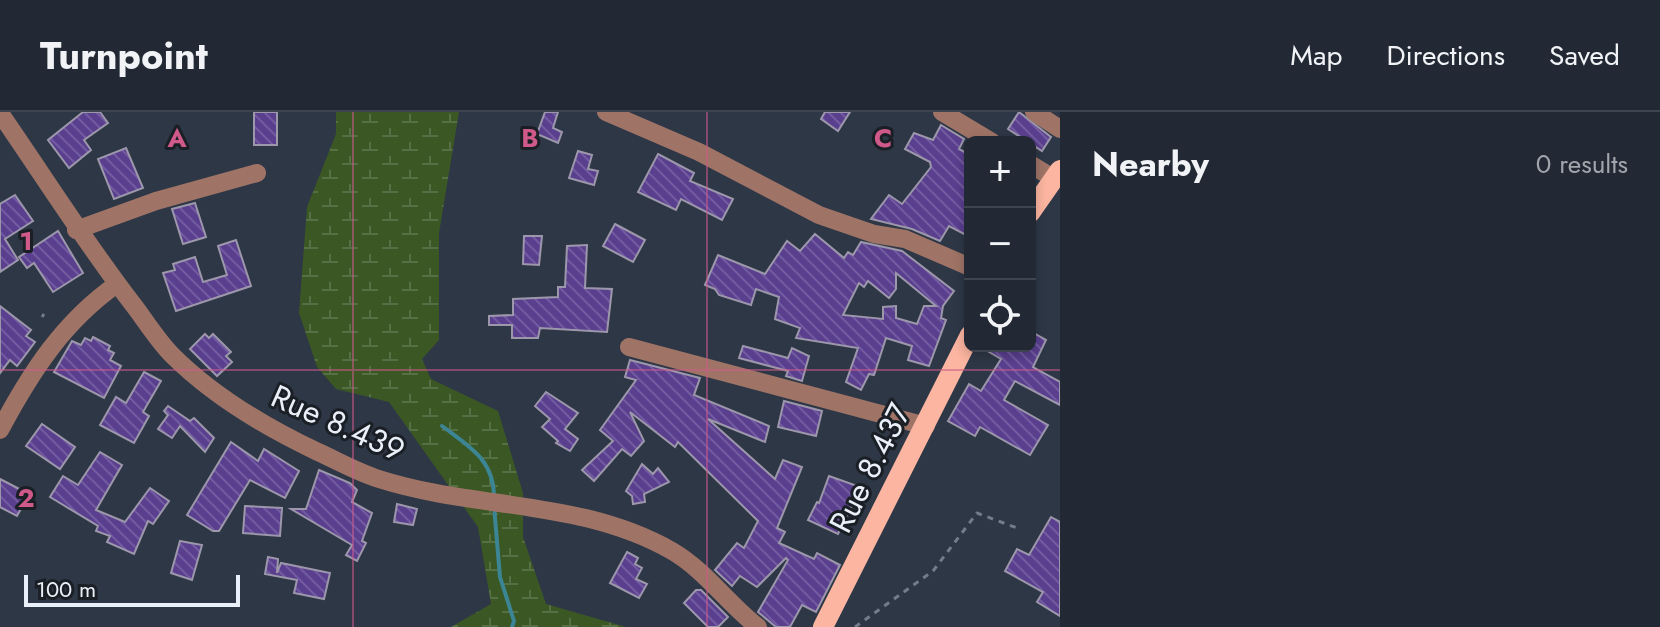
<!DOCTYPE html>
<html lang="en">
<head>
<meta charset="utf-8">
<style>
	body { margin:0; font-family:Jost,sans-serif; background:#2e3540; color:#f1f3f6 }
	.controls { position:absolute; right:24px; top:24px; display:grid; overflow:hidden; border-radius:12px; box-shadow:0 4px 12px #0003 }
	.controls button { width:72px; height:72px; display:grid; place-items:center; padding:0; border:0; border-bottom:2px solid #3f454f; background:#222934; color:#f1f3f6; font:40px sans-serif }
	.scale { position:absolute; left:24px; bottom:20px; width:216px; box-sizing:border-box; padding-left:8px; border:4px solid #e9f0f9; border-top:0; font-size:22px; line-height:28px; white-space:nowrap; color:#e9f0f9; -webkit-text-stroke:6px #1a1f25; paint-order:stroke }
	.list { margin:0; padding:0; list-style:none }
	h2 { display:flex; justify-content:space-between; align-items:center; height:104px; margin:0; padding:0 32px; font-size:34px }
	h2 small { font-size:26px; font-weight:400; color:#a2a6ac }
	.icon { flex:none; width:44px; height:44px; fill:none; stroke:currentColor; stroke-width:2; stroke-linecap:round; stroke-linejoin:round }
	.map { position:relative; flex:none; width:1060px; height:515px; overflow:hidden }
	header { display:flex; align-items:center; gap:48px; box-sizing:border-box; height:112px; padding:0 40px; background:#222934; border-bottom:2px solid #3f454f }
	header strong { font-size:38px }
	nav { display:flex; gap:44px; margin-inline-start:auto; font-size:28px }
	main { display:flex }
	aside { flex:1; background:#222934 }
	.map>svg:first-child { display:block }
	.wetland { fill:url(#wetland-marsh) }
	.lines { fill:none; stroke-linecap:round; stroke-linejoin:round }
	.stream { stroke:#3b8595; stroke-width:4 }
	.building { fill:url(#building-back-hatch); stroke:#9c97ab; stroke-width:2; fill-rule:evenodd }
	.path { stroke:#747c89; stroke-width:3; stroke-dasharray:6 6; stroke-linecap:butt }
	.minor { stroke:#9f7467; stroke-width:18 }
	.major { stroke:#fbb5a0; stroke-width:20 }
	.grid { fill:none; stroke:#ce598a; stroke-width:2; stroke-opacity:0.55 }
	.labels { text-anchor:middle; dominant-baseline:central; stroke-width:6; stroke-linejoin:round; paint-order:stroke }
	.street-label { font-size:32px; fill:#e9f0f9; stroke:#1a1f25 }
	.grid-label { font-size:26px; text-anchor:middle; font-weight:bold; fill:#ce598a; stroke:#1a1f25; stroke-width:6; stroke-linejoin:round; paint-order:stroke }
</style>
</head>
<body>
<header>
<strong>Turnpoint</strong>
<nav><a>Map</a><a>Directions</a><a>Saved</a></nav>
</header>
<main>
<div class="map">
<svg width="1060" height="515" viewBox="0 0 1060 515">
	<defs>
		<pattern id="wetland-marsh" width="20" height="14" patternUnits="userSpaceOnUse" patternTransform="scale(2)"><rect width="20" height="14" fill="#3b5723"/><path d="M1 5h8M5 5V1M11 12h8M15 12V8" fill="none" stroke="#576f44"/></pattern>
		<pattern id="building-back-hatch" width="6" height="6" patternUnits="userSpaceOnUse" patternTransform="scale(2)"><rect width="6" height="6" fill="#5a3f8f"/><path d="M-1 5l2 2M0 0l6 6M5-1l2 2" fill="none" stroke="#725ba0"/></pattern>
	</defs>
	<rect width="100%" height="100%" fill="#2e3746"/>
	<!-- wetland -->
	<path class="wetland" d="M336,0H459L439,121V228L422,247L431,267L498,299L523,381V425L546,492L626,515H451L491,492L478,415L389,290L336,277L317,255L299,201L307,95L336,22Z"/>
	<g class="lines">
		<!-- stream -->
		<g class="stream">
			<path d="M442,314C470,335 494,348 494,385"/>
			<path d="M494,394L500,465L514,509L512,515"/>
		</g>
	</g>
	<!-- building -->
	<g class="building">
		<path d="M83,0H100L108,11L84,28L91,38L69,56L48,28Z"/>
		<rect x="254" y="0" width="23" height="33"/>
		<path d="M545,0H558L553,16L562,20L558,31L537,22Z"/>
		<path d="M825,0H850L838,19L821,7Z"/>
		<path d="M1019,0L1051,25L1042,39L1008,17Z"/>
		<path d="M941,13L964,27L959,37L970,43V125L949,114L940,129L912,117L871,107L889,83L902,92L931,55L930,50L905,37L914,21L933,28Z"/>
		<path d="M126,36L143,76L114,87L98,47Z"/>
		<path d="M578,39L592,43L588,57L598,59L594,73L569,66Z"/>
		<path d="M658,42L694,61L690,69L733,87L722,108L681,87L676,98L638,80Z"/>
		<path d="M15,83L33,109L5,127L18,148L0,160V92Z"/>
		<path d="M195,91L206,125L183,132L172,97Z"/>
		<path d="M615,112L645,128L633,150L603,134Z"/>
		<path d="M58,119L83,161L53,180L34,151L27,156L19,145Z"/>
		<path d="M815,122L844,146L848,140L853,143L861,130L902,139L954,179L943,194L941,206L946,208L929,254L908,248L912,234L886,226L874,263L869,262L861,278L846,270L858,236L796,226L800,216L775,207L779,185L756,177L751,193L719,183L715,177L705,173L718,143L765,162L787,129L800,139ZM896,161L936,194H924L917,212L896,206V194L883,195V207L843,203L859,171L864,175L868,169L889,186L896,177Z"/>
		<path d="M524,124H542L539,153L523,152Z"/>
		<path d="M236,128L251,174L176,199L163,161L175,158L173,152L195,145L203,170L227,163L218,134Z"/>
		<path d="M587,133L585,176L612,177L607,220L540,216L538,226H512V213H489V204L513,203V187L558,185V175H565L567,134Z"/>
		<path d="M0,194L31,218L26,224L35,230L17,254L10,248L0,261Z"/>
		<path d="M1030,219L1046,228L1033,255L1060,270V293L1015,269L1004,288L1048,313L1030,343L980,315L975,324L948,309L969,272L981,279L1001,247L979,234H1030Z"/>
		<path d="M205,222L209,226L213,222L231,240L226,244L232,250L217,264L190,237Z"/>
		<path d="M93,225L110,234L108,238L114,241L110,248L121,254L104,286L54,260L72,229L81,233L85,226L91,229Z"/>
		<path d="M743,234L788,246L792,236L809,244L802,269L786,264L788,259L739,246Z"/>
		<path d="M630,248L700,266L694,283L769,314L765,330L708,307L775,367L783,348L802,355L777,416L785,420L779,431L814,447L817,441L840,453L816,500L802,493L790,515H776L758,500L788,448L786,446L757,475L740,464L732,474L715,458L737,431L744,436L758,409L678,330L675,335L630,300L644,329L631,344L622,337L594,369L582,358L613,329L600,318L636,268L625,265Z"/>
		<path d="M144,260L161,269L143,300L149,304L134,331L100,313L116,285L126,291Z"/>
		<path d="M546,280L578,301L565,317L578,327L570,339L556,331L558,329L542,315L550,307L535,294Z"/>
		<path d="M784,289L822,299L816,324L778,315Z"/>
		<path d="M168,294L190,309L194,306L214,326L205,340L180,314L172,326L158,317L168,303L164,299Z"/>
		<path d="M42,312L75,335L60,357L26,334Z"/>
		<path d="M231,330L258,349L264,337L299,359L285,386L250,368L219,419H213L187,403Z"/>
		<path d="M100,340L122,353L96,398L125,410L150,376L169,389L153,412L148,409L134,442L107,430L110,424L96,419L98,414L50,385L63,364L78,373Z"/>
		<path d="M642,352L653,362L658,356L669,370L644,382L645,390L633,392L632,384L626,379Z"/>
		<path d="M319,358L350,371L357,378L352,390L372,401L362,429L366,431L357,449L346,443L352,433L291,397H306Z"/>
		<path d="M829,364L863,376L857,394L853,392L838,422L808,408L817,390L819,391Z"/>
		<path d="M0,367L29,382L17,404L0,395Z"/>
		<path d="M397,392L417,397L413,413L394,410Z"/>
		<path d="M245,394L282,396L280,424L243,421Z"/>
		<path d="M1051,405L1060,410V504L1037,490L1043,480L1005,459L1017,437L1029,443Z"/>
		<path d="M180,429L202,433L192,468L171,461Z"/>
		<path d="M627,440L638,446L635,452L642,456L636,467L647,472L639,486L610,471Z"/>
		<path d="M268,445L278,447L277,461L281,451L330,461L324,487L294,481L297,468L265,462Z"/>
		<path d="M696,478H701L728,505L718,515H708L684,491Z"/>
	</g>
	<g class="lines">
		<!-- path -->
		<g class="path">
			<path d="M42,205L44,202"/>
			<path d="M855,515L933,459L977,401L1017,416"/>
		</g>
		<!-- minor -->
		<g class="minor">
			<path d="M606,0L699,40L819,103L874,122L905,127L970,155"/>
			<path d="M942,0L992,30"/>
			<path d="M1034,0L1060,17"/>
			<path d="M0,1C45,66 86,132 135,195C147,211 158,229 172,243C214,285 265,315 318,340C338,349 357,360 379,367C476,398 581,387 672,439C705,458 728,492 758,515"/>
			<path d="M1030,52L1053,66"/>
			<path d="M76,118L156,89L257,61"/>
			<path d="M629,235L926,314"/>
			<path d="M0,318C31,260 63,210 117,172"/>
		</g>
		<!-- major -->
		<g class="major">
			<path d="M1030,101L1060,58"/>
			<path d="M823,515L970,223"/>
		</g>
	</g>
	<!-- grid -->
	<path class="grid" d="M353,0V515M707,0V515M0,258H1060"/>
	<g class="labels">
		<!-- street labels -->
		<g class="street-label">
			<text transform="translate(338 311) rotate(24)">Rue 8.439</text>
			<text transform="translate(870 356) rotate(-63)">Rue 8.437</text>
		</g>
	</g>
	<g class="grid-label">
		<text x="177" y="35">A</text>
		<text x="530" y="35">B</text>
		<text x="883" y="35">C</text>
		<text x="26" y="138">1</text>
		<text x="26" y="395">2</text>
	</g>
</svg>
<div class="controls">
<button>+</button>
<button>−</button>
<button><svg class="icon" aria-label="locate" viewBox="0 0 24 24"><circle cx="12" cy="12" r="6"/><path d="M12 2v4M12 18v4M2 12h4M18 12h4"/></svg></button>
</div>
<div class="scale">100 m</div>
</div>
<aside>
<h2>Nearby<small>0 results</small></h2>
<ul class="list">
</ul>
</aside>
</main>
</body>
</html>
